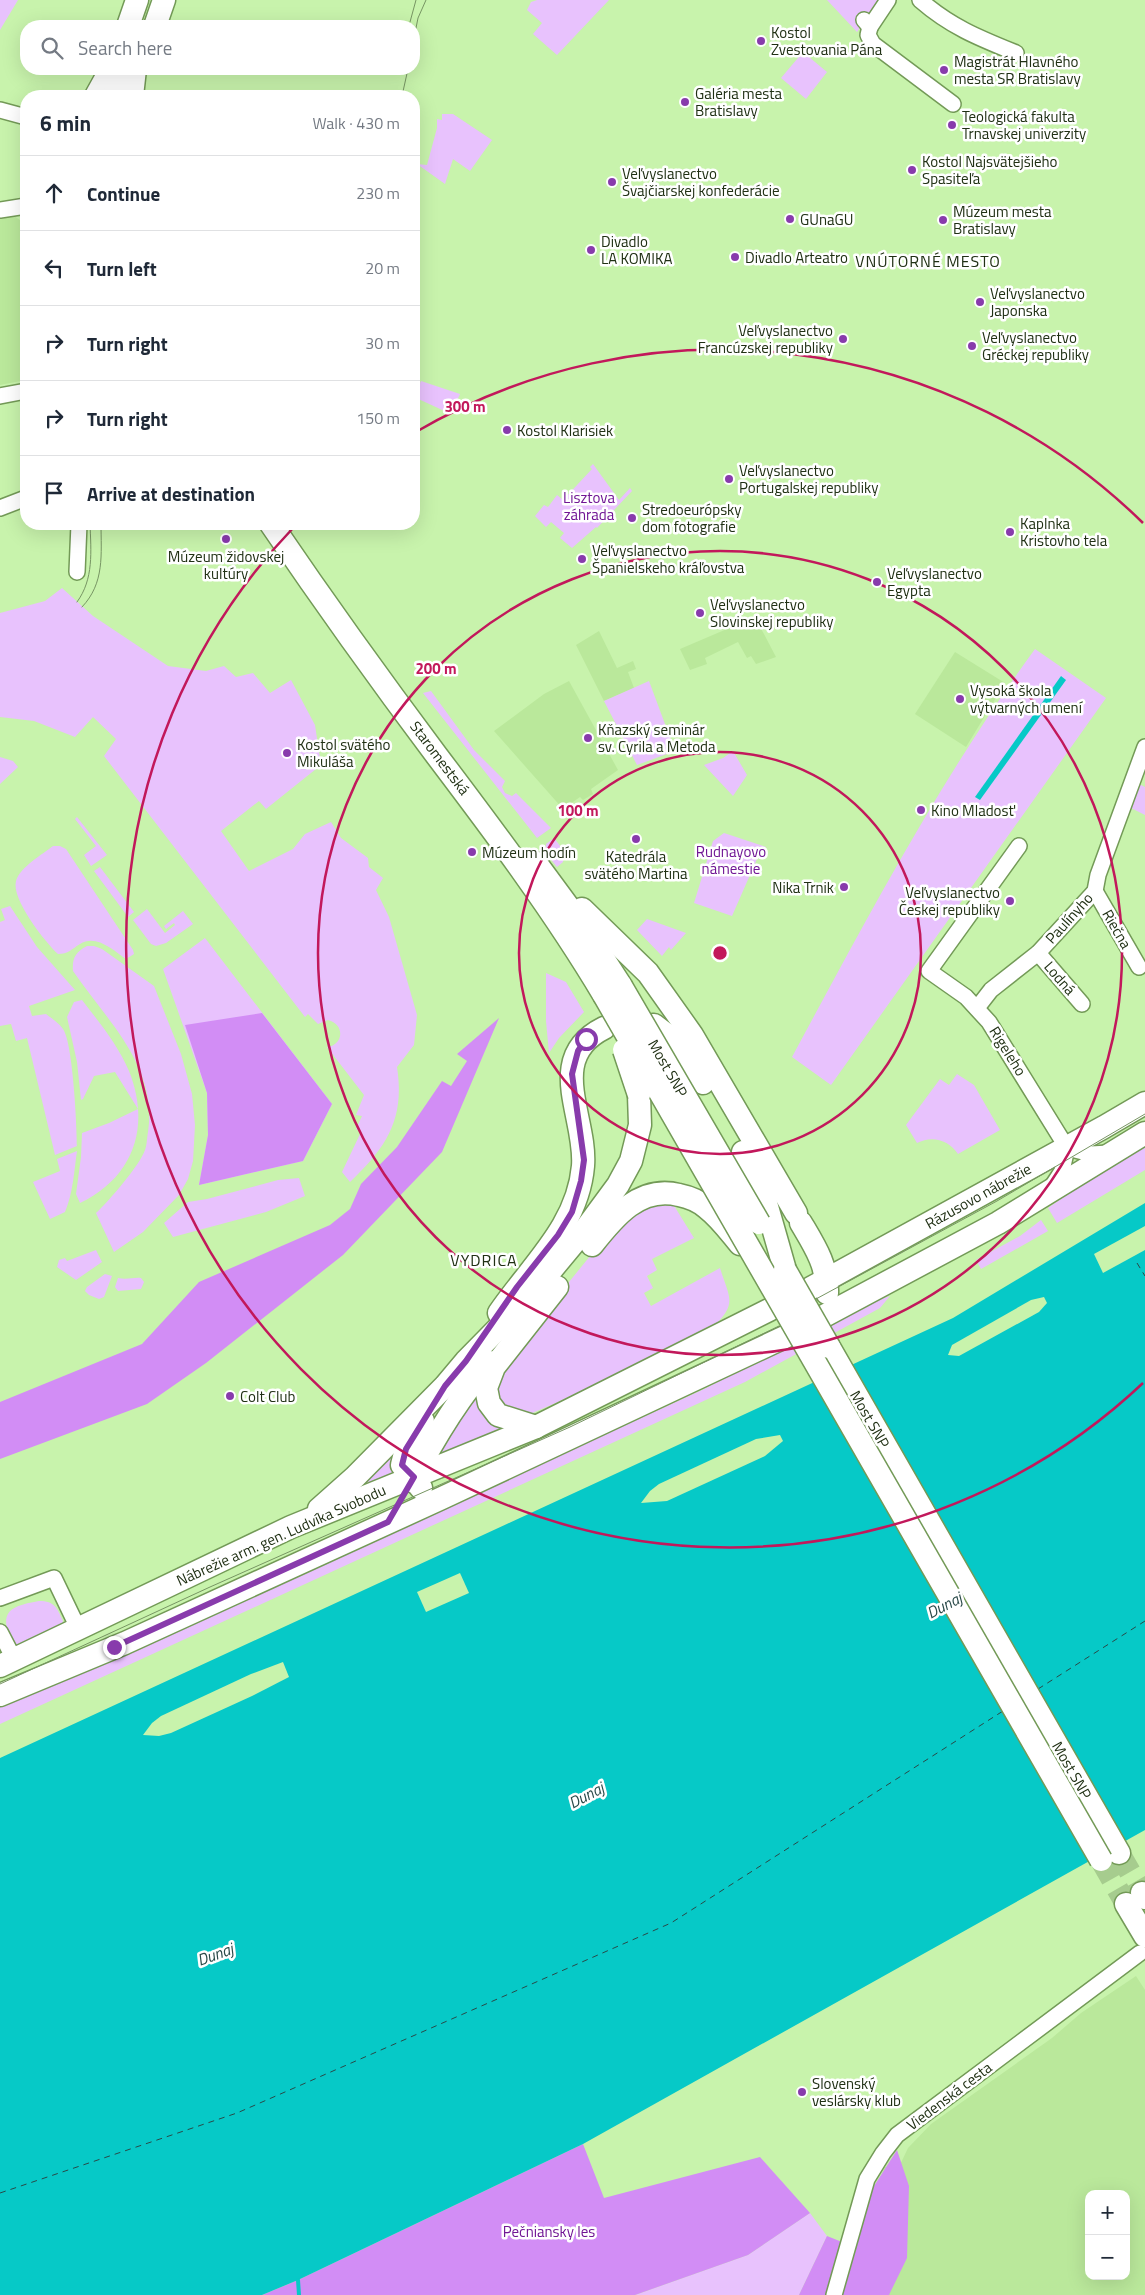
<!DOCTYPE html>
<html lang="en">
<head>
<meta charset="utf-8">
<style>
	body { margin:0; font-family:"Titillium Web",sans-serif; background:#f6f6f7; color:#1f2937 }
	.controls { position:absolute; right:15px; bottom:15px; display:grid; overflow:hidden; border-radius:10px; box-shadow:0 5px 20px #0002 }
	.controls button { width:45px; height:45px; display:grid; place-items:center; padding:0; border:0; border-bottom:1px solid #e0e1e3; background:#fff; color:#1f2937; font:25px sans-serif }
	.stop { position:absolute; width:15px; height:15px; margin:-11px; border:4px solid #883bac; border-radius:50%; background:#fff }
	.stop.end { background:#883bac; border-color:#fff; box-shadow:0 1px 5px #0008 }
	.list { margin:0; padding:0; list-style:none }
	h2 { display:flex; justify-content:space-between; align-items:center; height:65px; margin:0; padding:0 20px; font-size:21px }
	h2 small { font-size:16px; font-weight:400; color:#747a83 }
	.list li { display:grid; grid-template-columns:32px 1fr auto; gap:15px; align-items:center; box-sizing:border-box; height:75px; padding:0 20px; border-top:1px solid #e0e1e3 }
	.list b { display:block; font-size:19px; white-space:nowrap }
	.list em { font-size:16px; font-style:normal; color:#747a83 }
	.icon { flex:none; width:28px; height:28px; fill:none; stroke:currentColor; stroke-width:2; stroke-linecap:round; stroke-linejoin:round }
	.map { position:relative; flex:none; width:1145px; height:2295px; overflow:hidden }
	.search { position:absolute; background:#fff; box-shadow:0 5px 20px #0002; left:20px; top:20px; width:400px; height:55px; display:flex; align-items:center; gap:12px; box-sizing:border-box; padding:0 18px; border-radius:20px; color:#747a83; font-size:19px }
	.panel { position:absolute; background:#fff; box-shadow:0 5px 20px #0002; left:20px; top:90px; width:400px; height:440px; border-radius:20px }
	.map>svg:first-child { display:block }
	.built { fill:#bae89b; fill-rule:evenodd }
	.green { fill:#e8c2fd }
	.forest { fill:#d28df5 }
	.water { fill:#06c9c7 }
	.pier { fill:#c8f3ac }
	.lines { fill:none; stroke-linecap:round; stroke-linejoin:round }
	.stream { stroke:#06c9c7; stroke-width:4 }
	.ferry { stroke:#294948; stroke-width:1; stroke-dasharray:6 5; stroke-linecap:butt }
	.secondary-tunnel { stroke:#a6cc8e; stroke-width:22; stroke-dasharray:22 11; stroke-linecap:butt }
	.street-casing { stroke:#739a57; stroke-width:18 }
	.secondary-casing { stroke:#739a57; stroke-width:25 }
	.street { stroke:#fff; stroke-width:15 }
	.secondary { stroke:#fff; stroke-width:22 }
	.tram { stroke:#779563; stroke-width:1 }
	.secondary-bridge-casing { stroke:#739a57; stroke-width:25; stroke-linecap:butt }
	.secondary-bridge { stroke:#fff; stroke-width:22 }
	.route { stroke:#883bac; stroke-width:6 }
	.ring { fill:none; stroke:#c2185b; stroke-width:2.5 }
	.poi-dot { fill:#883bac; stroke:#fff; stroke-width:2 }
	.labels { text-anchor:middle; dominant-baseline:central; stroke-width:5; stroke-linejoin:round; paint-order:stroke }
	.poi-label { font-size:15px; fill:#203014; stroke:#fff; text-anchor:start }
	.park-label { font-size:15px; fill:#701594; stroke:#fff }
	.street-label { font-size:15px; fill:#203014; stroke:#fff }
	.neighbourhood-label { font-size:16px; letter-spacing:1px; fill:#203014; stroke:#fff }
	.water-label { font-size:16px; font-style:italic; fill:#294948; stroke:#fff }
	.centre { fill:#c2185b; stroke:#fff; stroke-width:2.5 }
	.ring-label { font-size:15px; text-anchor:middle; font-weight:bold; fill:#c2185b; stroke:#fff; stroke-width:5; stroke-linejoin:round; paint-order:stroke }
</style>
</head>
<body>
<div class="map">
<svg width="1145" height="2295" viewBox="0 0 1145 2295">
	<rect width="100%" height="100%" fill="#c8f3ac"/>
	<!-- built -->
	<g class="built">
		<path d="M14,216L26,224V380L0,385V219Z"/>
		<path d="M755,617L776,657L756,664L751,656L747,658L738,642L705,658L707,664L690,670L680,649Z"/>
		<path d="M599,631L617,668L633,661L636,669L628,672L634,688L604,701L576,645Z"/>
		<path d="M955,652L1005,683L966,747L915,714Z"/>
		<path d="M569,681L618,770L591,789L593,794L583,800L580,797L563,809L494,731L544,694Z"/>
		<path d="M1136,1976L1145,1990V2295H845L864,2217L885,2167H899L908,2148L931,2124L1052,2038L1081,2013ZM1089,2194H1126V2276H1089Z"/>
	</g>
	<!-- green -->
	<g class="green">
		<path d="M0,0H18L0,30Z"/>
		<path d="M537,0H609L557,55L533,34L542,23L527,10L531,2Z"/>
		<path d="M827,0H878L857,32Z"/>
		<path d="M803,52L827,72L806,99L781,78Z"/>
		<path d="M442,114H453L492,140L470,171L453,159L445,184L417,164L427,165L437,128V119L442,120Z"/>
		<path d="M421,381L460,394L451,414L414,397Z"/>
		<path d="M593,464L619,500L630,488L632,491L597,528L596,527L572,548L560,538L564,533L551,522L546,527L535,516L544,505L548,507L557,495L563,500L592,469L590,467Z"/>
		<path d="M62,588L93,616L168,666L206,671L224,666L236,677L253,673L270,693L291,680L315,725L321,765L266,809L259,801L221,831L249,871L293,849L305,834L331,822L341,838L368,858L369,867L383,878L376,890L389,917L417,1015L414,1045L397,1067C405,1119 387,1147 350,1182L342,1172L361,1132L356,1129L362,1116L356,1115L364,1095L327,1047C344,1045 345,1024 328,1020L318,1024L308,1014L305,1017L104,756L116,739L93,717L75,737L34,721L0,717V613L45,601Z"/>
		<path d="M1035,649L1106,698L831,1085L792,1057C867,918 942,776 1035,649Z"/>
		<path d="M649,681L675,751L637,765L604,701Z"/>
		<path d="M431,691L474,750L505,781L502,787L505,793L512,796L516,793L551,828L537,838L423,693Z"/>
		<path d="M733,751L747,775L733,796L704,765L723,758Z"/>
		<path d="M0,757L13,761L18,767L0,784Z"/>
		<path d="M1139,784L1145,787V815L1127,806Z"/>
		<path d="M77,817L107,855L91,866L84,855L96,846L75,819Z"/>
		<path d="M724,833L766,847L757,859L732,916L694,903L713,841Z"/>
		<path d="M554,838L564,851L563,862L557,867L545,852L546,844Z"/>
		<path d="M53,846H60L66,849L133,950L134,954L126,959C113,950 96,934 80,944C72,949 68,954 58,954C45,942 11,899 16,881C20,867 43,854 53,846Z"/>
		<path d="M100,867L134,912L128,917L94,871Z"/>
		<path d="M10,906L37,947L75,990L29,1006L32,1016L46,1014C51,1018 59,1023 63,1029C73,1043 77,1126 77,1146L55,1155L27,1038L16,1041L11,1024L0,1026V922L5,920L1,909Z"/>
		<path d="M147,909L165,933L175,925L174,923L166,929L164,926L183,911L193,924L166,943L156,946L151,944L133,920Z"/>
		<path d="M647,919L686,933L671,950L669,947L662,956L637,930Z"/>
		<path d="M205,938L332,1104L303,1161L199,1185L208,1135L207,1093L163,969Z"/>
		<path d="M87,946H94L102,949L154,986L181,1054L192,1094L195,1125L193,1161L188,1179L179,1195L143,1232L114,1252L96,1213C108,1202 140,1165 145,1150C147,1145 147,1137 148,1132C158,1066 107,1021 73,971C72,959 75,952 87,946Z"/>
		<path d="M546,973L566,982L584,1012L559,1038L549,1053L546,1021Z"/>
		<path d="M82,1000C99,1022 118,1045 129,1071C151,1126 134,1177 80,1203L76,1194L81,1157L82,1133L109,1123L138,1109L115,1072L94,1076L83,1099L81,1100L77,1062L67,1017L74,1002Z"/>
		<path d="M957,1074L974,1085L1000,1130L958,1154C949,1140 932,1135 917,1143L906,1125L940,1079L949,1085Z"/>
		<path d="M1145,1140V1170L1057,1223L1048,1208Z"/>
		<path d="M77,1151C74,1172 73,1193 65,1212L50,1219L33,1182L60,1171L57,1159Z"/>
		<path d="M299,1178L305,1196L266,1212L173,1237L164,1223L188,1202L207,1199L278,1180Z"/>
		<path d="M650,1203L673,1204L694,1238L652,1259L657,1270L647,1276L653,1288L644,1293L651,1306L720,1268C730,1300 738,1303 711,1329L558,1402L530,1414L499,1404L492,1388L505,1361L616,1224Z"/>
		<path d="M1041,1220L1048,1231L981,1269L976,1260L1020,1236Z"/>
		<path d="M96,1250L102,1262L76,1280L57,1267L59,1260L65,1258L67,1261Z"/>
		<path d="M105,1274L112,1276L104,1297L99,1299L89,1295L85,1291L87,1287Z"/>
		<path d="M118,1278C127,1280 134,1277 141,1278L144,1282L141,1289L118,1291L115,1287Z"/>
		<path d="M890,1296L880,1308L745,1382L0,1724V1706L408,1525L702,1390L878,1300Z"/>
		<path d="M477,1396L485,1417L505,1430L436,1460L441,1441Z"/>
		<path d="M391,1455L394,1476L356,1493Z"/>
		<path d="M39,1601C55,1601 57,1608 63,1621L62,1625L13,1647C0,1614 4,1607 39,1601Z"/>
		<path d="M810,2213L827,2236L799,2295H635L748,2255Z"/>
	</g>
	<!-- forest -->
	<g class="forest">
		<path d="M262,1013L332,1104L303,1161L199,1185L208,1135L207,1093L185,1025Z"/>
		<path d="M499,1018L442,1152L343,1255L206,1363L147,1404L0,1459V1402L142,1344L199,1282L330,1225L350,1209L361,1184L397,1147L442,1081L451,1086L467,1061L457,1054Z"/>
		<path d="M583,2144L604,2198L760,2157L810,2213L748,2255L635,2295H262L298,2280Z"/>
		<path d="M897,2150L909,2186L907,2258L889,2295H799L827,2236L852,2246L867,2197Z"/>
	</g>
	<!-- water -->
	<g class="water">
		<path d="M1061,676L1066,680L980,800L975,797Z"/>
		<path d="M1145,1203V1830L583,2144L298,2280L262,2295H0V1758L953,1318Z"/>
	</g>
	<!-- pier -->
	<g class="pier">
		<path d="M1145,1226V1250L1103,1273L1094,1254Z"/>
		<path d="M1044,1297L1047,1303L1039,1312L959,1356L948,1355L952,1345L1031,1300Z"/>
		<path d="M780,1435L783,1441L765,1456L667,1501L641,1503L650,1491L659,1484L756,1439Z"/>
		<path d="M460,1573L469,1593L426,1612L417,1592Z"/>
		<path d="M283,1662L289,1677L252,1696L171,1733L159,1736L143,1735L152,1723L161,1716L251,1674Z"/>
	</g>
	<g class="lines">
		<!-- stream -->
		<path class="stream" d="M298,2280L299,2295"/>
		<!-- ferry -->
		<g class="ferry">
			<path d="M1137,1263L1145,1276"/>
			<path d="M1038,1689L1145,1621"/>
			<path d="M0,2193L237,2113L671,1923L1003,1711"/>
		</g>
		<!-- secondary-tunnel -->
		<g class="secondary-tunnel">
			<path d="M1119,1853L1142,1893"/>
			<path d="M1101,1860L1126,1904"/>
		</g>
		<defs>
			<g id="street">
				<path d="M920,0C951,27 979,38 1016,53"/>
				<path d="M864,20L870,27L888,0"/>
				<path d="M870,27L868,35L873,44L953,104"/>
				<path d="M92,96L107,69"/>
				<path d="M0,110L26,117"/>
				<path d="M0,210L26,206"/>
				<path d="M0,396L26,391"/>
				<path d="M0,508L26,498"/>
				<path d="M77,572L79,524"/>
				<path d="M1019,846L929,971L966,997L989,1022L1067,1148"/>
				<path d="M1095,891L1139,967"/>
				<path d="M1038,953L1082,1004"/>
				<path d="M977,1008L991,990L1038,953L1095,891L1098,875L1145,747"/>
				<path d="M1067,1148L1091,1154L1109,1153"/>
				<path d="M1051,1188L1062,1171L1067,1148"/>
				<path d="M0,1598L54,1578L78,1628"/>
				<path d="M0,1632L14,1659"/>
				<path d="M834,2295L867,2179L883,2153L897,2135L1140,1953"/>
			</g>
			<g id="secondary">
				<path d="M128,26L137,0"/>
				<path d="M155,26L164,0"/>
				<path d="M114,96L118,69"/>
				<path d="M132,96L135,69"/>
				<path d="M271,524C324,602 380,680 437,756C496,834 554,911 604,995"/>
				<path d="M536,863L581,924L621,986"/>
				<path d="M582,909L648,973L692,1035L796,1213"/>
				<path d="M654,1025L676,1042L703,1083"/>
				<path d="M743,1152L762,1189L785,1270"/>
				<path d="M801,1223C814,1245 828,1266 827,1293"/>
				<path d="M592,1245C614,1217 640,1185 679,1195C689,1197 699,1201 707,1208C720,1218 730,1232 740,1244"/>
				<path d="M811,1288L1104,1127L1145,1103"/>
				<path d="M499,1313C531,1266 578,1226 583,1166C587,1117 544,1058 604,1028"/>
				<path d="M824,1316L998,1223L1145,1133"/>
				<path d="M829,1347L1119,1853"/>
				<path d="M536,1427L498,1415L489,1403L486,1388L494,1367L557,1287"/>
				<path d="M412,1481C434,1438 458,1398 490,1362"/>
				<path d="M421,1488L402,1465L406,1449L423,1421"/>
				<path d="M319,1509L355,1477L445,1386L466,1361L528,1298L587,1227L618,1185L631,1161L640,1125L639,1095"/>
				<path d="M0,1666L291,1527L536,1427L769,1310"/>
				<path d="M0,1695L125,1643L442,1498L787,1336"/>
				<path d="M1142,1893L1145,1898"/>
				<path d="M1126,1904L1145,1936"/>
			</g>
		</defs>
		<!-- street casing -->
		<use href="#street" class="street-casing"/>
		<!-- secondary casing -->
		<use href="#secondary" class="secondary-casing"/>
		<!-- street -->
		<use href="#street" class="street"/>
		<!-- secondary -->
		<use href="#secondary" class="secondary"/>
		<!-- tram -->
		<g class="tram">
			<path d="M410,22L416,0"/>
			<path d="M414,38L418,18L426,0"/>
			<path d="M402,96L408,69"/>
			<path d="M77,602C94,579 91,551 90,524"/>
			<path d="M82,607C105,583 101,554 101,524"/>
			<path d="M816,1299L997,1201L1145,1114"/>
			<path d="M0,1684L210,1587L570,1427L779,1326"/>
		</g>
		<defs>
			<g id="secondary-bridge">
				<path d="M621,986L759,1223"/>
				<path d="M604,995L1101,1860"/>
				<path d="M624,1050L639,1095"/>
				<path d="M785,1270L829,1347"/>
			</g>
		</defs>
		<!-- secondary-bridge casing -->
		<use href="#secondary-bridge" class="secondary-bridge-casing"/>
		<!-- secondary-bridge -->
		<use href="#secondary-bridge" class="secondary-bridge"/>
	</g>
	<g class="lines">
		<!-- route -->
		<path class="route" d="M114,1647L388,1522L414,1477L402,1465L406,1449L445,1386L466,1361L517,1287L558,1235L572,1212L581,1181L584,1160L572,1074L578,1051L586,1039"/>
	</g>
	<!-- distance rings -->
	<g class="ring">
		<circle cx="720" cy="953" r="201"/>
		<circle cx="720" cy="953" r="402"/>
		<path d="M1143 1383A603 603 0 0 1 294 527M414 433A603 603 0 0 1 1143 523"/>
	</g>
	<!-- markers -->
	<g class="poi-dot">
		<circle cx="761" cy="41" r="5"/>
		<circle cx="944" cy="70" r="5"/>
		<circle cx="685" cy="102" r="5"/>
		<circle cx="952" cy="125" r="5"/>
		<circle cx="912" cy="170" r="5"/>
		<circle cx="612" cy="182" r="5"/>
		<circle cx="790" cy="219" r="5"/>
		<circle cx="943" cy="220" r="5"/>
		<circle cx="591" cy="250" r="5"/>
		<circle cx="735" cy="257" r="5"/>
		<circle cx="980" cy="302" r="5"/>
		<circle cx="843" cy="339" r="5"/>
		<circle cx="972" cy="346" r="5"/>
		<circle cx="507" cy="430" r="5"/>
		<circle cx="729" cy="479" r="5"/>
		<circle cx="632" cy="518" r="5"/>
		<circle cx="1010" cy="532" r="5"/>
		<circle cx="226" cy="539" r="5"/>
		<circle cx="582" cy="559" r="5"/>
		<circle cx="877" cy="582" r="5"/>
		<circle cx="700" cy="613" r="5"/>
		<circle cx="960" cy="699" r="5"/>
		<circle cx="588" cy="738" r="5"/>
		<circle cx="287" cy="753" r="5"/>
		<circle cx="921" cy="810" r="5"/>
		<circle cx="636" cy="839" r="5"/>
		<circle cx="472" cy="852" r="5"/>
		<circle cx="844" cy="887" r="5"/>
		<circle cx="1010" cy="901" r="5"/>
		<circle cx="230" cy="1396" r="5"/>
		<circle cx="802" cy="2092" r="5"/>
	</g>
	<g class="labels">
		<!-- poi labels -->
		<g class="poi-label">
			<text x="771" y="32">Kostol<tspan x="771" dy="17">Zvestovania Pána</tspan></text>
			<text x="954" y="61">Magistrát Hlavného<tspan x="954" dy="17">mesta SR Bratislavy</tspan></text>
			<text x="695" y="93">Galéria mesta<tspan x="695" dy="17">Bratislavy</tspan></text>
			<text x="962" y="116">Teologická fakulta<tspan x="962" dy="17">Trnavskej univerzity</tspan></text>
			<text x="922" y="161">Kostol Najsvätejšieho<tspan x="922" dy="17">Spasiteľa</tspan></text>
			<text x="622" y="173">Veľvyslanectvo<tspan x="622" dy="17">Švajčiarskej konfederácie</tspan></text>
			<text x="953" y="211">Múzeum mesta<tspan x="953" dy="17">Bratislavy</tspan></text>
			<text x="800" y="219">GUnaGU</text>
			<text x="601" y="241">Divadlo<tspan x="601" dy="17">LA KOMIKA</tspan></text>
			<text x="745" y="257">Divadlo Arteatro</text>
			<text x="990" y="293">Veľvyslanectvo<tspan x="990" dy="17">Japonska</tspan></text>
			<text x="833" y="330" text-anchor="end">Veľvyslanectvo<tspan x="833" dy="17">Francúzskej republiky</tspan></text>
			<text x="982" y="337">Veľvyslanectvo<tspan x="982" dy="17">Gréckej republiky</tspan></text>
			<text x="517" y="430">Kostol Klarisiek</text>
			<text x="739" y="470">Veľvyslanectvo<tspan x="739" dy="17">Portugalskej republiky</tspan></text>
			<text x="642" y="509">Stredoeurópsky<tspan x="642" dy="17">dom fotografie</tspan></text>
			<text x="1020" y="523">Kaplnka<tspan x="1020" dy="17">Kristovho tela</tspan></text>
			<text x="592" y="550">Veľvyslanectvo<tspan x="592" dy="17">Španielskeho kráľovstva</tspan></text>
			<text x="226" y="556" text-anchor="middle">Múzeum židovskej<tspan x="226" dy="17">kultúry</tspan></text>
			<text x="887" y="573">Veľvyslanectvo<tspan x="887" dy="17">Egypta</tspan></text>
			<text x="710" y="604">Veľvyslanectvo<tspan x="710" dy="17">Slovinskej republiky</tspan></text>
			<text x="970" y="690">Vysoká škola<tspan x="970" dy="17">výtvarných umení</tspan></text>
			<text x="598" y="729">Kňazský seminár<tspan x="598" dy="17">sv. Cyrila a Metoda</tspan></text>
			<text x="297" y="744">Kostol svätého<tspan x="297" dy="17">Mikuláša</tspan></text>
			<text x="931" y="810">Kino Mladosť</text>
			<text x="482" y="852">Múzeum hodín</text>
			<text x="636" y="856" text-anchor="middle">Katedrála<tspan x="636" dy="17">svätého Martina</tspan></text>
			<text x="834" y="887" text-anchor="end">Nika Trnik</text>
			<text x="1000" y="892" text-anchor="end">Veľvyslanectvo<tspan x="1000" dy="17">Českej republiky</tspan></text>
			<text x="240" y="1396">Colt Club</text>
			<text x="812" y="2083">Slovenský<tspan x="812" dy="17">veslársky klub</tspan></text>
		</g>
		<!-- park labels -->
		<g class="park-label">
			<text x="589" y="497">Lisztova<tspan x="589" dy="17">záhrada</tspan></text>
			<text x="731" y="851">Rudnayovo<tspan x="731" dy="17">námestie</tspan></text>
			<text x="549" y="2231">Pečniansky les</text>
		</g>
		<!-- street labels -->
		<g class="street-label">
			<text transform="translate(440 758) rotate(53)">Staromestská</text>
			<text transform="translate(1069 918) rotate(-48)">Paulínyho</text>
			<text transform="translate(1117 929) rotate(60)">Riečna</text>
			<text transform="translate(1060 978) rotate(49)">Lodná</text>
			<text transform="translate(1008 1051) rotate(58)">Rigeleho</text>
			<text transform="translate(668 1068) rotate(60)">Most SNP</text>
			<text transform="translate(978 1196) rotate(-29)">Rázusovo nábrežie</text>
			<text transform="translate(870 1419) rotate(60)">Most SNP</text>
			<text transform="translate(281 1535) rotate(-24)">Nábrežie arm. gen. Ludvíka Svobodu</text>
			<text transform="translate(1072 1770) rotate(60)">Most SNP</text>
			<text transform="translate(949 2096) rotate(-37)">Viedenská cesta</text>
		</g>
		<!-- neighbourhood labels -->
		<g class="neighbourhood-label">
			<text x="928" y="261">VNÚTORNÉ MESTO</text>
			<text x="484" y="1260">VYDRICA</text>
		</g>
		<!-- water labels -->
		<g class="water-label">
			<text transform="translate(944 1605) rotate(-28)">Dunaj</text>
			<text transform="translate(586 1795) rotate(-28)">Dunaj</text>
			<text transform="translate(215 1954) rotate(-20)">Dunaj</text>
		</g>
	</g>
	<circle cx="720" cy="953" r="8" class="centre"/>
	<g class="ring-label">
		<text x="465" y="412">300 m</text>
		<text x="436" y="674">200 m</text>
		<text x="578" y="816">100 m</text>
	</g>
</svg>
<div class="controls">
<button>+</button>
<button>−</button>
</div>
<div class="stop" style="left:586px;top:1039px"></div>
<div class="stop end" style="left:114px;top:1647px"></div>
<div class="search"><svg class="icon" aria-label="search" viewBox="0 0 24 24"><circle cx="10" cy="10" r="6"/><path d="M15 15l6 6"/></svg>Search here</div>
<section class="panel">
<h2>6 min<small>Walk · 430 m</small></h2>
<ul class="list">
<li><svg class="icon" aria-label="ahead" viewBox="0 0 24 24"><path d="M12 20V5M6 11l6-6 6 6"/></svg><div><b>Continue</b></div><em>230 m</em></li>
<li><svg class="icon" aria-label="left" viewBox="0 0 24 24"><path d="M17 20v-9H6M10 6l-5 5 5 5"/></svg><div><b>Turn left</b></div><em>20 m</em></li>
<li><svg class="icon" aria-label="right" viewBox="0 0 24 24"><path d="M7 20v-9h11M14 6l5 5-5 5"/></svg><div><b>Turn right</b></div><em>30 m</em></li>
<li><svg class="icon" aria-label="right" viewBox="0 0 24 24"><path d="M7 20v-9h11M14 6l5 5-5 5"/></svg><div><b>Turn right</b></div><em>150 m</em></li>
<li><svg class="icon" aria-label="arrive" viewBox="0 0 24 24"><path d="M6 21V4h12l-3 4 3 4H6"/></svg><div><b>Arrive at destination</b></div></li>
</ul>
</section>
</div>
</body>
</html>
